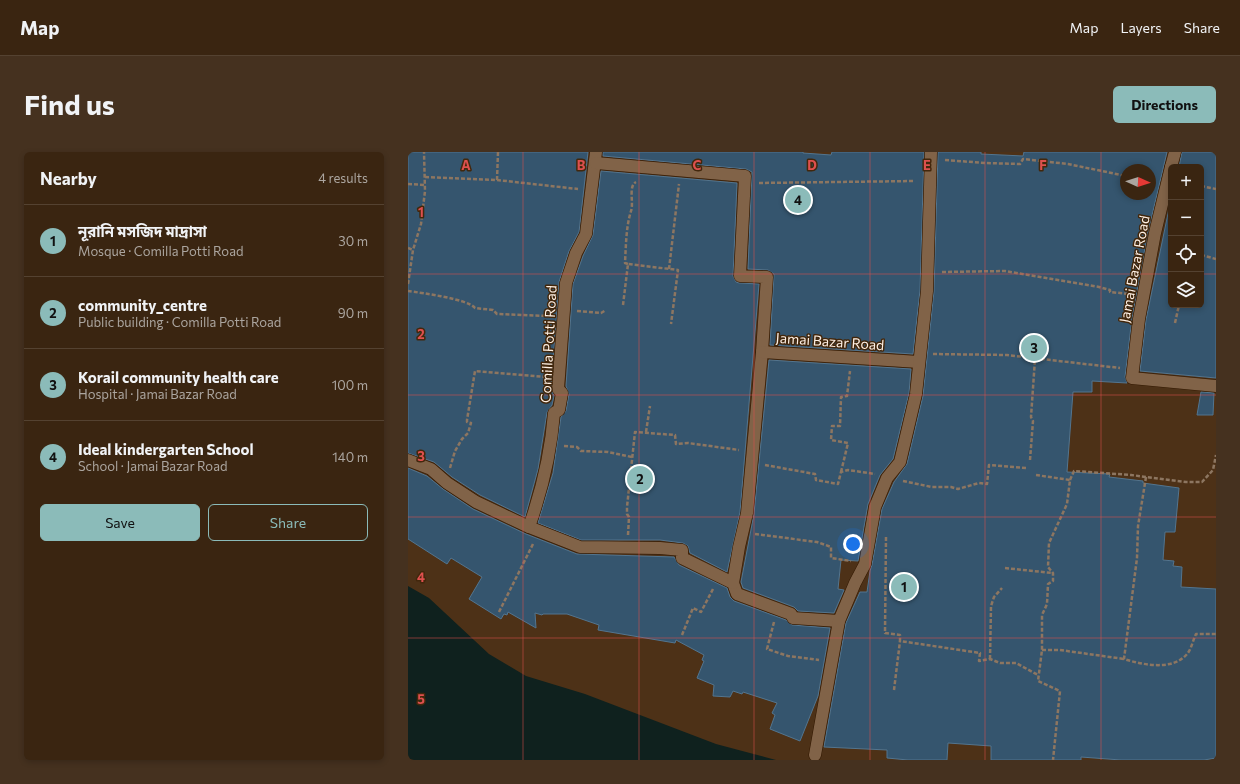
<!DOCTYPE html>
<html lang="en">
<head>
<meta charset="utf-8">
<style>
	body { margin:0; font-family:Commissioner,"Noto Sans Bengali",sans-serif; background:#45311f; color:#f1f3f6 }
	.controls { position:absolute; right:12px; top:12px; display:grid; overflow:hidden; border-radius:6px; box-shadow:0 2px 6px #0003 }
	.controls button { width:36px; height:36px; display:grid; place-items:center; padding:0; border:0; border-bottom:1px solid #544231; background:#3a2511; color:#f1f3f6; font:20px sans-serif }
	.compass { position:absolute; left:712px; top:12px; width:36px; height:36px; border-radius:50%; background:#3a2511; box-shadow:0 2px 6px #0003; rotate:93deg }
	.you { position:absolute; left:445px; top:392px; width:14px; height:14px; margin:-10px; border:3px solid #fff; border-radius:50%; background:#1a73e8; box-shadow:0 0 0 6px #1a73e833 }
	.badge { display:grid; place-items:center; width:26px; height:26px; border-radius:50%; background:#8bbbb9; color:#111; font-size:13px; font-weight:700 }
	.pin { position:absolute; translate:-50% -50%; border:2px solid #fff; box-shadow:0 1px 4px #0006 }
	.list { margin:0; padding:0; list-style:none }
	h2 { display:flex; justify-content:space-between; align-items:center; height:52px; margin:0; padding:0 16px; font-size:17px }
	h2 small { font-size:13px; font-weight:400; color:#aba59f }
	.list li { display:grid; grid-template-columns:26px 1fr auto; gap:12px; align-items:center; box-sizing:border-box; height:72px; padding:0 16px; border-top:1px solid #544231 }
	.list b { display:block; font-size:15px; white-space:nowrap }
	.list p { margin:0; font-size:13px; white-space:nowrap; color:#aba59f }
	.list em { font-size:13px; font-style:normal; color:#aba59f }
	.actions { display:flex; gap:8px; padding:12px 16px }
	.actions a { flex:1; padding:9px 0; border:1px solid #8bbbb9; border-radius:6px; text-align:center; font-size:14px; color:#8bbbb9 }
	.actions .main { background:#8bbbb9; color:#111 }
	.icon { flex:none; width:22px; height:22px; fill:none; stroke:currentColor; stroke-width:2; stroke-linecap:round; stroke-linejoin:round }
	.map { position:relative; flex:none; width:808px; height:608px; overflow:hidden; border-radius:6px }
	header { display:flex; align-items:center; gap:24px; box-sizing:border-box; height:56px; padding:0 20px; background:#3a2511; border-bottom:1px solid #544231 }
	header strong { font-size:19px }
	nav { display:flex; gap:22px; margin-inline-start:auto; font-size:14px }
	.intro { display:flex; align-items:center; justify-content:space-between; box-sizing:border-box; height:96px; padding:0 24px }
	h1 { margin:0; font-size:28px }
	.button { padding:10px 18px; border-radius:6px; background:#8bbbb9; color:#111; font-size:14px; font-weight:700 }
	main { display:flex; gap:24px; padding:0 24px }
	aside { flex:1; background:#3a2511; border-radius:6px; box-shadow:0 2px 6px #0003 }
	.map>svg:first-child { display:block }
	.water { fill:#0f211e }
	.building { fill:#35556e; stroke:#53758f; fill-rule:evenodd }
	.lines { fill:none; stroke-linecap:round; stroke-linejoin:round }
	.minor-casing { stroke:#321800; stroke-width:13 }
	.path { stroke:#8d7661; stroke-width:2.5; stroke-dasharray:4 2; stroke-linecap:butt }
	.minor { stroke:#816348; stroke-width:12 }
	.grid { fill:none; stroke:#de504e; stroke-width:1; stroke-opacity:0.55 }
	.labels { text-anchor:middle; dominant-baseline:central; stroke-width:3; stroke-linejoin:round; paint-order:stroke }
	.street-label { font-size:14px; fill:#fef0e4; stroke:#42270c }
	.grid-label { font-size:13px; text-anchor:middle; font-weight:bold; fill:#de504e; stroke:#42270c; stroke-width:3; stroke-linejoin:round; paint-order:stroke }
</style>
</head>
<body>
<header>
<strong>Map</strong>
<nav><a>Map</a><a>Layers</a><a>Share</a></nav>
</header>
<div class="intro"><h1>Find us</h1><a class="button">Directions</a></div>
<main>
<aside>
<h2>Nearby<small>4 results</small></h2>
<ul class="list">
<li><span class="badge">1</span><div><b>নূরানি মসজিদ মাদ্রাসা</b><p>Mosque · Comilla Potti Road</p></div><em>30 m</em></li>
<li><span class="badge">2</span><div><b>community_centre</b><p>Public building · Comilla Potti Road</p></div><em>90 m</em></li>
<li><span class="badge">3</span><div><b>Korail community health care</b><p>Hospital · Jamai Bazar Road</p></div><em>100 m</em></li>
<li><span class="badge">4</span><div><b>Ideal kindergarten School</b><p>School · Jamai Bazar Road</p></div><em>140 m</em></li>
</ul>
<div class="actions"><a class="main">Save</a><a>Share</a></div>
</aside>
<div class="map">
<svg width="808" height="608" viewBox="0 0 808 608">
	<rect width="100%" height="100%" fill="#4d3117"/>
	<!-- water -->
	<path class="water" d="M0,434L21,446L81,502L118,524L177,542L308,592L368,608H0Z"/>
	<!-- building -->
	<g class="building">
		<path d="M0,0H180L171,80L161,99L151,130L143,236L146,244L144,253L139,260L130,317L117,365L72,343L44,325L26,310L0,301Z"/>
		<path d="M195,0H395V1L423,3L424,0H516L512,138L505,202L362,193L366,122L360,118L340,117L344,20L338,17L195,4Z"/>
		<path d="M530,0H573V2L615,4L616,0H759L740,80L724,166L717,225L719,231L684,229V240H665L659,320L702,322L701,325L735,329V331L771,336L767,380H757L755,408L766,409L765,414L774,415L773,435L808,437V606L796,608H713L673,605V608H583V594L540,591L539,608H500L479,606V598L416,595L438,471L452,440H459L462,419L464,413L474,357L486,330L499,312L515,244L526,139ZM718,18H742V42H718Z"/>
		<path d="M774,0H808V226L732,219L738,168L763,47V153H793V15H771Z"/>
		<path d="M193,19L329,31L325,124L328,130L331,131L351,132L332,360L319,420L282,401L280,394L275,391L252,388H173L130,371L145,321L153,265L158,259L161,242L158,234L165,132L175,104L185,83Z"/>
		<path d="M361,208L503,217L501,241L485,307L472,323L460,352L450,409L433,408L430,437L436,438L426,461L390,459L386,455L335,436L333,430L346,362Z"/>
		<path d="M793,240L806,241L805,263H789Z"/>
		<path d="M0,316L19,324L35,337L65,357L118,382L169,402L266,405L271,413L319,436L322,445L326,449L378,468L384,473L422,476L410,544L392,589L362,577L367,563L364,561L369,551L335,540L334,542L325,539L322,545L305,544L306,533L289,526L296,509L294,508L296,503L268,488L267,491L190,478L191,473L159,462H135L134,463L127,461L128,476L100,460L99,463L96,462L93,467L61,447L74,425L43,406L39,412L0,387Z"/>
	</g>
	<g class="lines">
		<defs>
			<g id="minor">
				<path d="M188,0L178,82L168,101L158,131L150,237L154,241L151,258L146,261C143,301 134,338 121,375L172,395L252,396L274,398V406L325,431L329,442L383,462L385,466L431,469"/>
				<path d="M188,11L337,24L332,124L359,125L354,200L339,361L331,395L325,431"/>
				<path d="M763,15L747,81L731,167L724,226L808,234"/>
				<path d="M763,15L767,0"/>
				<path d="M354,200L511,210"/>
				<path d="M0,308L23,317L39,331L68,350L121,375"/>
				<path d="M407,603L431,469L447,431L457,412L467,355L479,326L492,310L508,242L519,139L523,0"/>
			</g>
		</defs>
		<!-- minor casing -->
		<use href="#minor" class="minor-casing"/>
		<!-- path -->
		<g class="path">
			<path d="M537,8L577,11L612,12L615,7L660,12L718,24"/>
			<path d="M17,25L89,28L170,37"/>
			<path d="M89,28L90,0"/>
			<path d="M351,31L507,29"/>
			<path d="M0,32L17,33"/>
			<path d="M793,34L808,37"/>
			<path d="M0,96L5,98"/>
			<path d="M793,103L808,107"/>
			<path d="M220,112L217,111C218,93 218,75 223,59C226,51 220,34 228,30"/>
			<path d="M261,117L271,32"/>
			<path d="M534,120L597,119L691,135L702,138V140L721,142"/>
			<path d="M0,132L5,98L13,72L17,39L16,0"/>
			<path d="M0,139C14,141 60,147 67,156L85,158L89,162L141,164"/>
			<path d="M215,153L220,112L270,118L263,172"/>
			<path d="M169,159L193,161L198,158"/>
			<path d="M767,171L771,153"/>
			<path d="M525,202L599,203L712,216"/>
			<path d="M238,280L242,254"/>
			<path d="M156,294L169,295L173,299L200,300L224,305"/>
			<path d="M622,308L625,269L623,265L627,207"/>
			<path d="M357,313L407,322L408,328L430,332L433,320L440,318L467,322"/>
			<path d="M42,316L47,299L54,287L60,281L63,271L59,270V268L67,219L138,225"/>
			<path d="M433,320L440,291L423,288L424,274H432L433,245L439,244L442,219"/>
			<path d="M628,323L662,328L659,352L641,391L640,415L645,421V429L640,432L639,452L634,463V498L630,529L652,539L645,608"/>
			<path d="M738,325L730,374L729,406L716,507C735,513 765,519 779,502C783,498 785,488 788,482H808"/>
			<path d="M662,328L666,319L723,323L778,330H794L805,318L808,303"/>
			<path d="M495,329L524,335H543L550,337L571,331L579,332L581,313L618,316"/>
			<path d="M347,382L409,390L423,395V406L443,409"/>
			<path d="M220,383L221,365L219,362V355L227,280L267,283L268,292L280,291L331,298"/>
			<path d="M478,385L477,481L492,483V489L572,501L571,509L582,507L592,511H608L630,523"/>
			<path d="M597,416L644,421"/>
			<path d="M91,460L125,392"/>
			<path d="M366,470L359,497L380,504L411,508"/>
			<path d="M274,483L285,456L293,460L305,437"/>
			<path d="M634,498H652L716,507"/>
			<path d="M582,507L583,454L586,445L594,436"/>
			<path d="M486,538L492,489"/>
		</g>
		<!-- minor -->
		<use href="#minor" class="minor"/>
	</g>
	<!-- grid -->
	<path class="grid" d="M115,0V608M231,0V608M346,0V608M462,0V608M577,0V608M693,0V608M0,122H763M793,122H808M0,243H808M0,365H808M0,486H808"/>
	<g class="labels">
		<!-- street labels -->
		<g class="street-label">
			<text transform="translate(726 117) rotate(-79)">Jamai Bazar Road</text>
			<text transform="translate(422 189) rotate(4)">Jamai Bazar Road</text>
			<text transform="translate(140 192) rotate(-87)">Comilla Potti Road</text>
		</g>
	</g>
	<g class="grid-label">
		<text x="58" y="18">A</text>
		<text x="173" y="18">B</text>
		<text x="289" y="18">C</text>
		<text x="404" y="18">D</text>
		<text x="519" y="18">E</text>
		<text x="635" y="18">F</text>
		<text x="13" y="65">1</text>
		<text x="13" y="187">2</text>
		<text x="13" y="309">3</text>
		<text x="13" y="430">4</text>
		<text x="13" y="552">5</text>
	</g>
</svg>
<div class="controls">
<button>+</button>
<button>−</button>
<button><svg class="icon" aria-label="locate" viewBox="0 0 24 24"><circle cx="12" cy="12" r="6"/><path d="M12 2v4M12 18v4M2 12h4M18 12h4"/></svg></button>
<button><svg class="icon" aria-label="layers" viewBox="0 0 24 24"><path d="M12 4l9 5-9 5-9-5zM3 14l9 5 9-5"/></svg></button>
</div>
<svg class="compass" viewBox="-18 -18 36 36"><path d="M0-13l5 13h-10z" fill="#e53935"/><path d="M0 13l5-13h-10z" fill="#aba59f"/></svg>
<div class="you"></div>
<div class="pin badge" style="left:496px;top:435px">1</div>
<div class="pin badge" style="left:232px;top:327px">2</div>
<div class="pin badge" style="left:626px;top:196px">3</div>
<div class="pin badge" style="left:390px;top:48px">4</div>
</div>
</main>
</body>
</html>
